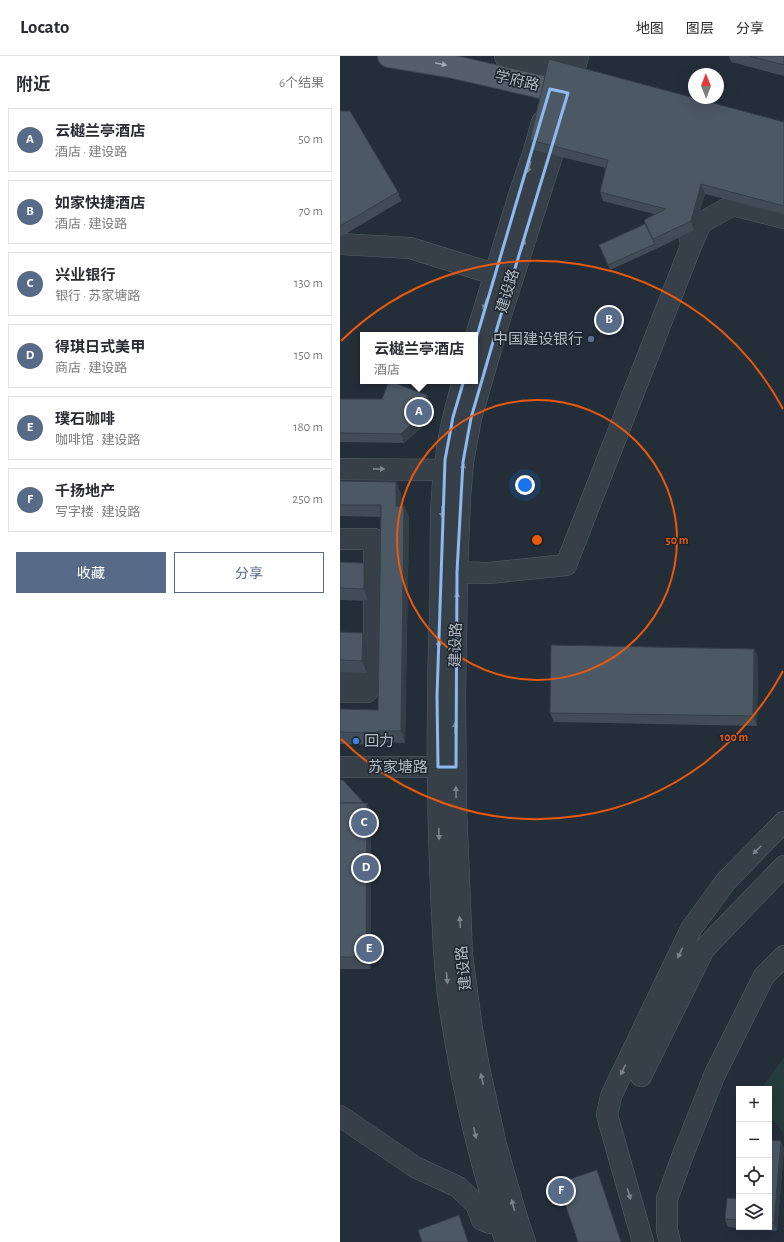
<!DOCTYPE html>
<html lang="zh">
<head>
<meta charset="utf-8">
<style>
	body { margin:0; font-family:"Alegreya Sans","Noto Sans SC",sans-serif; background:#f2f2f3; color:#2b2b33 }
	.controls { position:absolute; right:12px; bottom:12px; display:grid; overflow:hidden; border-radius:0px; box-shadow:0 4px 16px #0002 }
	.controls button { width:36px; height:36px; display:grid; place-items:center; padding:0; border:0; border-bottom:1px solid #e1e1e2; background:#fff; color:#2b2b33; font:20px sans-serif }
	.compass { position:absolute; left:348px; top:12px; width:36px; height:36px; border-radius:50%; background:#fff; box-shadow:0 4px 16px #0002; rotate:359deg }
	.you { position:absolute; left:185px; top:429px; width:14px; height:14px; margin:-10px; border:3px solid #fff; border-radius:50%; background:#1a73e8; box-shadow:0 0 0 6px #1a73e833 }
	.badge { display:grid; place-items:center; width:26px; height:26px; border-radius:50%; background:#576b88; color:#fff; font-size:13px; font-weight:700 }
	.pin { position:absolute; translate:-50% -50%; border:2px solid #fff; box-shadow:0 1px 4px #0006 }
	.popup { position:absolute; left:20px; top:276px; width:118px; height:52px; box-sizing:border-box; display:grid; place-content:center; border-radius:0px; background:#fff; filter:drop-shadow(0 1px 3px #0005); font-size:13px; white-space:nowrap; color:#7c7c81 }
	.popup b { font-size:15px; color:#2b2b33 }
	.popup::after { content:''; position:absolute; left:50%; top:100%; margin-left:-8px; border:8px solid transparent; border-top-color:#fff }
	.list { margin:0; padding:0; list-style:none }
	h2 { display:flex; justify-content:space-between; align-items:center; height:52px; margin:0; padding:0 16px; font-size:17px }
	h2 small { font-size:13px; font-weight:400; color:#7c7c81 }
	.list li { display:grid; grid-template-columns:26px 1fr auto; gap:12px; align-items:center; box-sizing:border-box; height:64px; margin:0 8px 8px; padding:0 8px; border:1px solid #e1e1e2; border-radius:0px }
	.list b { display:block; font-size:15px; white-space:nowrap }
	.list p { margin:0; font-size:13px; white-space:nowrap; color:#7c7c81 }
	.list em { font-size:13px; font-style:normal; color:#7c7c81 }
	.actions { display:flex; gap:8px; padding:12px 16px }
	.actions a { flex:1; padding:9px 0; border:1px solid #576b88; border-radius:0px; text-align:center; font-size:14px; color:#576b88 }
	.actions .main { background:#576b88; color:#fff }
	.icon { flex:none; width:22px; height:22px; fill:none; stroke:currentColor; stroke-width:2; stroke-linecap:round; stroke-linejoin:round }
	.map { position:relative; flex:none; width:444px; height:1186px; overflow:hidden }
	header { display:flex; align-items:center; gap:24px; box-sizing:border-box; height:56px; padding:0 20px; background:#fff; border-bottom:1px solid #e1e1e2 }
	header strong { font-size:19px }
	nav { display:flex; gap:22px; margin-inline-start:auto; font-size:14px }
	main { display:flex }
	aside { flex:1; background:#fff }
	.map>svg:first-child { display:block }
	.green { fill:#263b3b }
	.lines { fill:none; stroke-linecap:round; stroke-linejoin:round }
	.minor-casing { stroke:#555e67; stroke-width:22 }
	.major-casing { stroke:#404952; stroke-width:24 }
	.minor { stroke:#374049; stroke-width:21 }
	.major { stroke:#555f69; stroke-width:22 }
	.wall { fill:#414c56 }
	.shaded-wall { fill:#353e46 }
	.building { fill:#4c5864; stroke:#353e46 }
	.oneway { fill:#9fa9b3 }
	.oneway2 { fill:#7b848d }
	.marked { fill:none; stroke:#8cb9f0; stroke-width:3; stroke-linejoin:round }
	.ring { fill:none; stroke:#e8590c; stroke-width:2 }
	.service-dot { fill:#5c6f8a; stroke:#1c252e; stroke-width:1.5 }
	.shop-dot { fill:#3f7fe0; stroke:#1c252e; stroke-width:1.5 }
	.labels { text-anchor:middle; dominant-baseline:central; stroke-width:3; stroke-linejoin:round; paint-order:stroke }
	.street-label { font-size:15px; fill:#b2bbc5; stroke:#1c252e }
	.poi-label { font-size:15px; fill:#b2bbc5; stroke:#1c252e; text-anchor:end }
	.centre { fill:#e8590c; stroke:#1c252e; stroke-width:2 }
	.ring-label { font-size:12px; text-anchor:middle; font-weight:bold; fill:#e8590c; stroke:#1c252e; stroke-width:3; stroke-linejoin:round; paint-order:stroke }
</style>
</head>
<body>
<header>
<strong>Locato</strong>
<nav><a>地图</a><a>图层</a><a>分享</a></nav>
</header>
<main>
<aside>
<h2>附近<small>6个结果</small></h2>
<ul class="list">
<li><span class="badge">A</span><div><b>云樾兰亭酒店</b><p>酒店 · 建设路</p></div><em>50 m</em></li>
<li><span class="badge">B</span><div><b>如家快捷酒店</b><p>酒店 · 建设路</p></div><em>70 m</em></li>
<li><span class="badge">C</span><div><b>兴业银行</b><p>银行 · 苏家塘路</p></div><em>130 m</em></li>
<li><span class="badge">D</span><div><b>得琪日式美甲</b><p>商店 · 建设路</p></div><em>150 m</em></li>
<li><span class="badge">E</span><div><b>璞石咖啡</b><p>咖啡馆 · 建设路</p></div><em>180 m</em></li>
<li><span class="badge">F</span><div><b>千扬地产</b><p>写字楼 · 建设路</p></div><em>250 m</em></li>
</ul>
<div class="actions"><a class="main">收藏</a><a>分享</a></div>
</aside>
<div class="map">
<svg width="444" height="1186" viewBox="0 0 444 1186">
	<rect width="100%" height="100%" fill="#242e39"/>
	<!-- green -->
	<path class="green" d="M444,1001V1078L429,1059V1033H421Z"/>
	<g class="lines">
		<defs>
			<g id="minor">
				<path d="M165,0L229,16"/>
				<path d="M210,32L219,0"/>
				<path d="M228,38L238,0"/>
				<path d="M0,188L70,192L154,218"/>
				<path d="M351,190L361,167L393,149L444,162"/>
				<path d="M135,283L180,136L194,95L202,66"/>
				<path d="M123,325C116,350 109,375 106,402C98,453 102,507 100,559C97,642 97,725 100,808C102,852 103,896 108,939C120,1023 139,1106 166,1186"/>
				<path d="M0,413L104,414"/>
				<path d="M0,483H34V618H0"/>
				<path d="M104,516L149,517L226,509L351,190L345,148"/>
				<path d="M0,636H27L34,626V618"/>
				<path d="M0,711H111"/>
				<path d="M301,1020L364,893L444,810"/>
				<path d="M0,1060L75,1111L118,1131L136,1148L142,1164L150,1167L159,1164"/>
				<path d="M185,1186L176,1159L156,1089L139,1012L132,973L122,899L116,751L115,640L117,516L120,441L123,406L131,362L160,262L212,100L220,70"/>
				<path d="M303,1186L267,1059L271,1040L351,873L386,825L444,766"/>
				<path d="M330,1186L327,1174V1143L342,1101L375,1018L424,920L444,900"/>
			</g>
			<path id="major" d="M49,0L114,11L232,38"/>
		</defs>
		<!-- minor casing -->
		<use href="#minor" class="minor-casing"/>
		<!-- major casing -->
		<use href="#major" class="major-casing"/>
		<!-- minor -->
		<use href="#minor" class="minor"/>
		<!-- major -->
		<use href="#major" class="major"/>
	</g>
	<!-- wall -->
	<g class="wall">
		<path d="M389,0H444V20L391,6Z"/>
		<path d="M0,55L58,136L61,145L2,180L0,178Z"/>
		<path d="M444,66V158L365,138L354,174L316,193L270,214L259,189L305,168L304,164L314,158L263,145L260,136L266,112L194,94L190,84Z"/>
		<path d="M87,339L90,348L81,372L64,387L0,386V343H42Z"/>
		<path d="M0,425L56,426L61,438L60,450H64L69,462L65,687L42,686V689L0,688V653L38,654L41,461L0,460Z"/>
		<path d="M0,506L24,507L28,519V545L0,544Z"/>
		<path d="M0,576L27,589V617L0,616Z"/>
		<path d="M414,593L418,602L417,670L214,666L210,657Z"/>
		<path d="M0,724L24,747H27L31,759V913H0Z"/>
		<path d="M429,1084L441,1085L444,1093L437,1175L388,1171L385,1163L399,1143V1171H429Z"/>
	</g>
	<!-- shaded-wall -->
	<g class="shaded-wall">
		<path d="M361,128L365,138L354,174L351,165Z"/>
		<path d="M87,339L90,348L81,372L64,387L61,378Z"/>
		<path d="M56,426L61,438L60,461L56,450Z"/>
		<path d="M64,450L69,462L65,687L61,675Z"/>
		<path d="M24,507L28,519V545L24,533Z"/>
		<path d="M23,577L27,589V617L22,605Z"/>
		<path d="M414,593L418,602L417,670L413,660Z"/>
		<path d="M38,675L42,686V689L38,677Z"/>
		<path d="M27,747L31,759V913L26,901Z"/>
		<path d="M441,1085L444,1093L437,1175L434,1167Z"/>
	</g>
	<!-- building -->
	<g class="building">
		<path d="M409,0H444V9Z"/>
		<path d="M209,3L444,66V150L361,128L351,165L313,183L304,164L326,153L260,136L268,104L190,84Z"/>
		<path d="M0,55H10L58,136L0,170Z"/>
		<path d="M305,168L315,188L268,209L259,189Z"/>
		<path d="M49,325L87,339L78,362L61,378L0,377V343H42Z"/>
		<path d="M0,425L56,426V450H64L61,675H38V677L0,676V653L38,654L41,449H0Z"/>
		<path d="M0,506L24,507V533L0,532Z"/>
		<path d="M0,576L23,577L22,605L0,604Z"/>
		<path d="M211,589L414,593L413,660L210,657Z"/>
		<path d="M0,724H3L24,747H0Z"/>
		<path d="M0,747H27L26,901H0Z"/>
		<path d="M429,1084L441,1085L434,1167H429Z"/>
		<path d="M257,1114L281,1186H238L218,1127Z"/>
		<path d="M387,1142L399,1143V1164L385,1163Z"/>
		<path d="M119,1159L128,1186H82L78,1174Z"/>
	</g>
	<!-- one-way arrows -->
	<defs><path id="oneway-solid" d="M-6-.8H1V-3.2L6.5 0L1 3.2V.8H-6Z"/></defs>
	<use class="oneway" href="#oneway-solid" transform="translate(101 8) rotate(10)"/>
	<g class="oneway2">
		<use href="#oneway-solid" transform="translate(189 111) rotate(109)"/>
		<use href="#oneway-solid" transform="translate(183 189) rotate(-73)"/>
		<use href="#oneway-solid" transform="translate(145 248) rotate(107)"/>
		<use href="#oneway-solid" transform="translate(39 413) rotate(1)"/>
		<use href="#oneway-solid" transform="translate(123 413) rotate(-85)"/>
		<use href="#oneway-solid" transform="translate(102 456) rotate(90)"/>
		<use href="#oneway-solid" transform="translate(117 542) rotate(-89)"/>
		<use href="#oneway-solid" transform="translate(99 586) rotate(92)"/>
		<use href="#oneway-solid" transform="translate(115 672) rotate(-91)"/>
		<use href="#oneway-solid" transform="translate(116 736) rotate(-91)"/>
		<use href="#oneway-solid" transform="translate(99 778) rotate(88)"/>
		<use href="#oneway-solid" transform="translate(417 794) rotate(135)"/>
		<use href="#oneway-solid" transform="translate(120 866) rotate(-93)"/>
		<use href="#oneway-solid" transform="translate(340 897) rotate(116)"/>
		<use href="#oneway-solid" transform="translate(107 922) rotate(84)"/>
		<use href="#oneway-solid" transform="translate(283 1014) rotate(116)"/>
		<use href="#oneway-solid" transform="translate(142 1023) rotate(-103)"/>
		<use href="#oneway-solid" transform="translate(135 1077) rotate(77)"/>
		<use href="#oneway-solid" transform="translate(289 1138) rotate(74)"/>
		<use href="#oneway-solid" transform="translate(173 1149) rotate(-105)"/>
	</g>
	<!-- marked area -->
	<path class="marked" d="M210,33L228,37L160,262L131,362L123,406L117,516L116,711H98L97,640L105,404L113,361Z"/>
	<!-- distance rings -->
	<g class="ring">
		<circle cx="197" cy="484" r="140"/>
		<path d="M443 615A279 279 0 0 1 1 683M1 285A279 279 0 0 1 443 353"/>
	</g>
	<!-- markers -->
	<circle class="service-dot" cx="251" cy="283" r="4"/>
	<circle class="shop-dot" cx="16" cy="685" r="4"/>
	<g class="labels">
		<!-- street labels -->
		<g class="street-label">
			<text transform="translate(177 25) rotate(13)">学府路</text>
			<text transform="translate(168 235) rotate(-73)">建设路</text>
			<text transform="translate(116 589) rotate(-89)">建设路</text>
			<text x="58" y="711">苏家塘路</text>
			<text transform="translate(124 912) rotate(-96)">建设路</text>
		</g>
		<!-- poi labels -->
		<g class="poi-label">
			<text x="243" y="283">中国建设银行</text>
			<text x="24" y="685" text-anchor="start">回力</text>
		</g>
	</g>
	<circle cx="197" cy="484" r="6" class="centre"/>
	<g class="ring-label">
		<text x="337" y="488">50 m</text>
		<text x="394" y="685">100 m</text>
	</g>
</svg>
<div class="controls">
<button>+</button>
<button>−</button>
<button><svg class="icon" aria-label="locate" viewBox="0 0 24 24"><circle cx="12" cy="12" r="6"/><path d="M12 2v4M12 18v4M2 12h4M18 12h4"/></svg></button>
<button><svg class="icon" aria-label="layers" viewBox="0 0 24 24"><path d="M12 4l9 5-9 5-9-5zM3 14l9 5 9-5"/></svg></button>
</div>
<svg class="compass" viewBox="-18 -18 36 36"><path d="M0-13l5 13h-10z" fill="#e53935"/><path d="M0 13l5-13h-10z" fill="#7c7c81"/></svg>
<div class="you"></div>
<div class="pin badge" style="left:79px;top:356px">A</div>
<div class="popup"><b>云樾兰亭酒店</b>酒店</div>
<div class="pin badge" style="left:269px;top:264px">B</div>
<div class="pin badge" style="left:24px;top:767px">C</div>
<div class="pin badge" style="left:26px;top:812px">D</div>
<div class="pin badge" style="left:29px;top:893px">E</div>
<div class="pin badge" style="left:221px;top:1135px">F</div>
</div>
</main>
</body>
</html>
